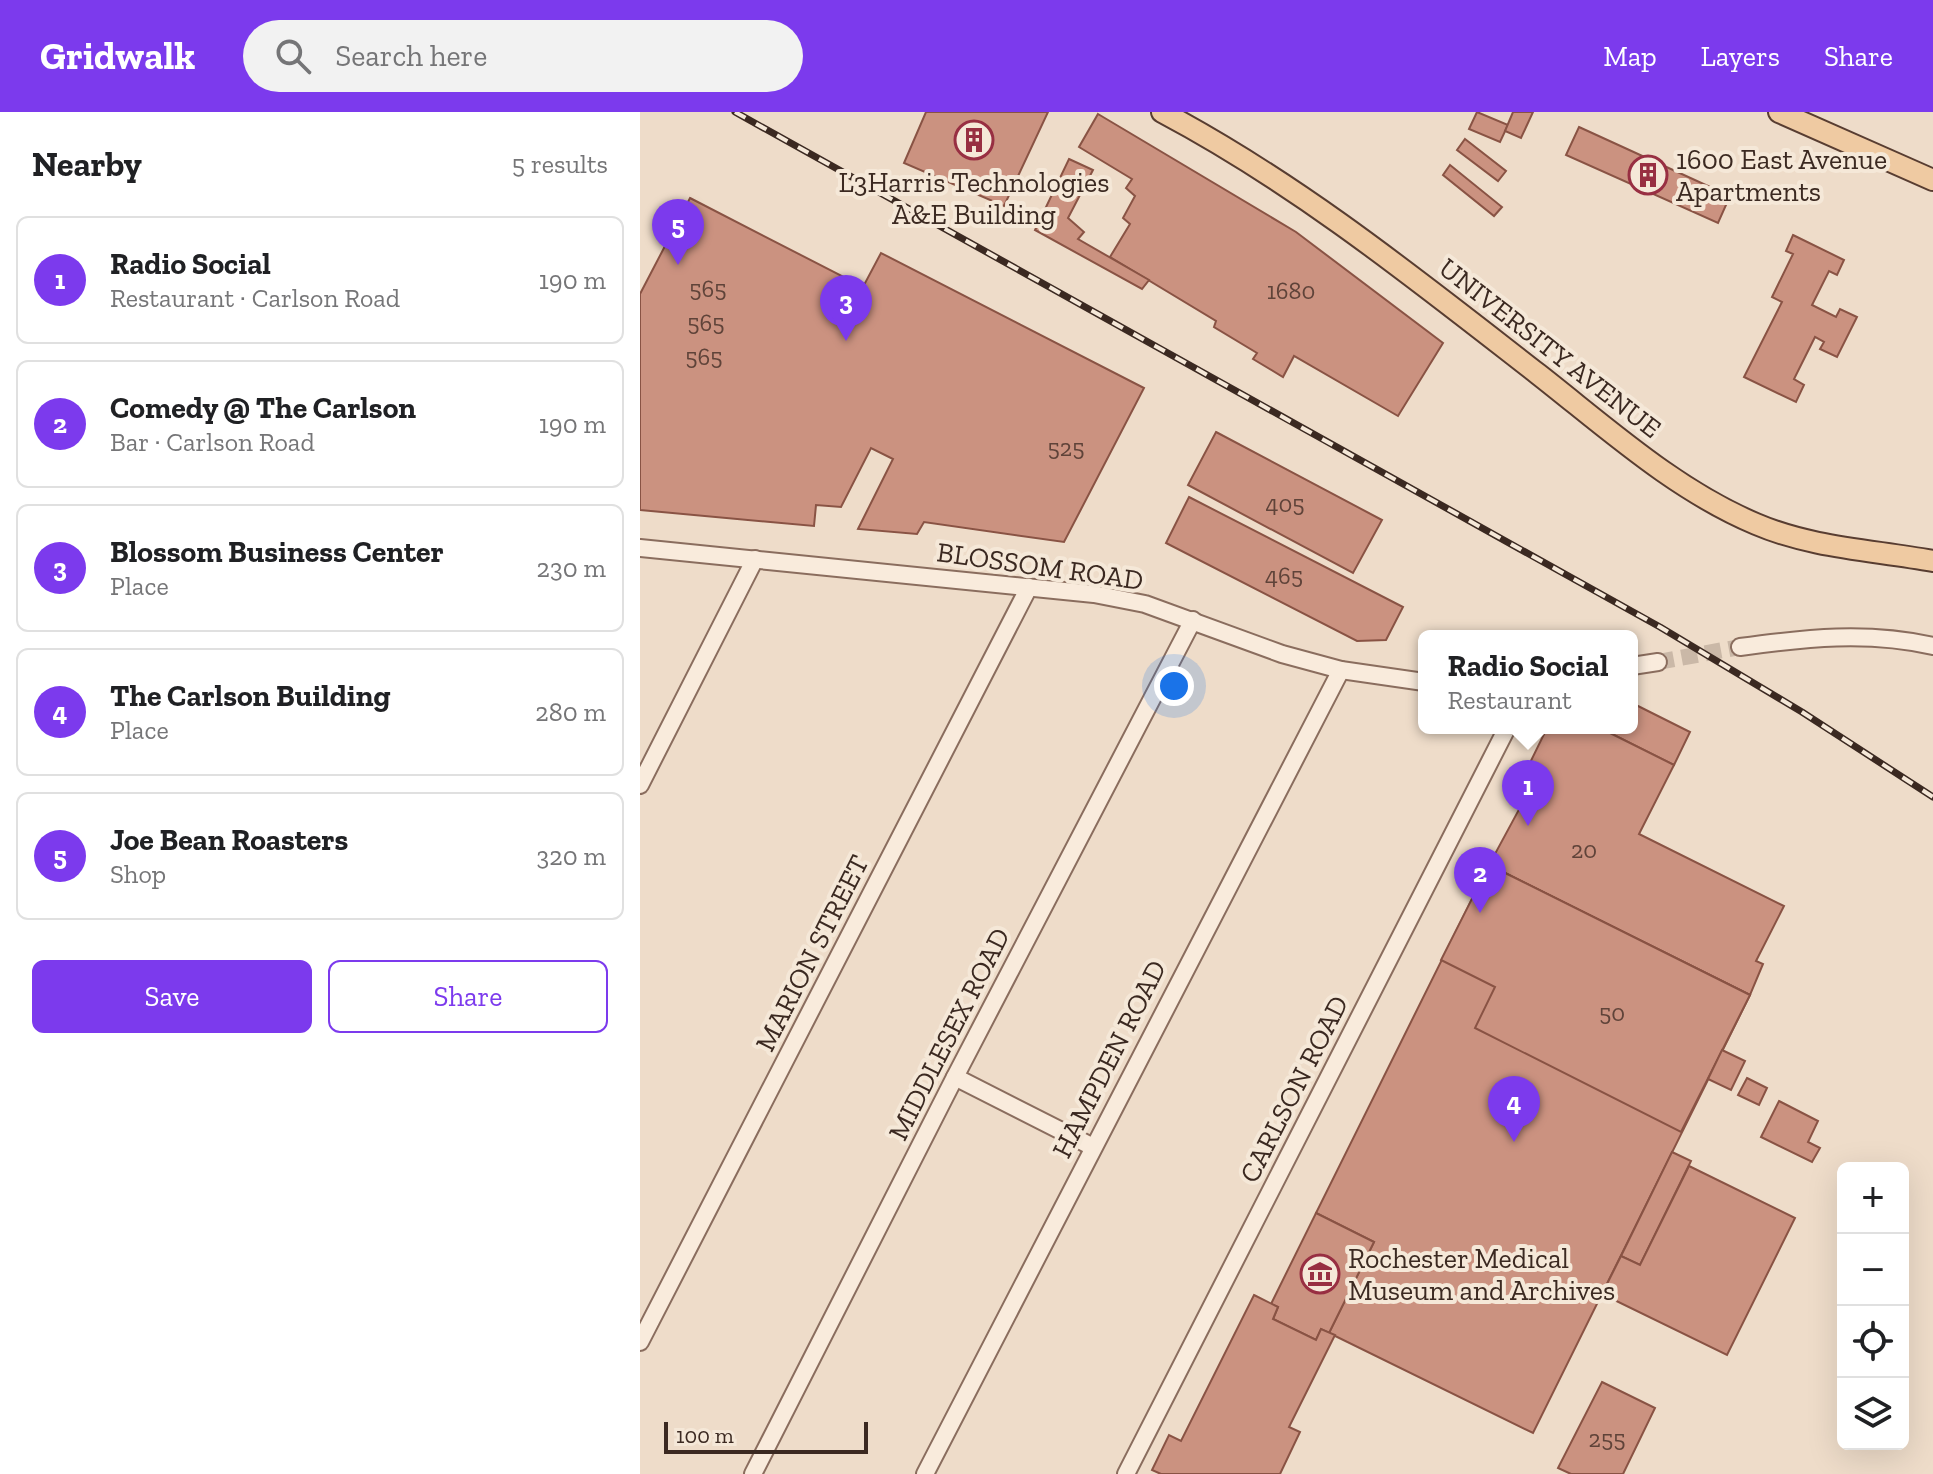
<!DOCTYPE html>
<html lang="en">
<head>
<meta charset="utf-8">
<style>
	body { margin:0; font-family:"Zilla Slab",serif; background:#f2f2f2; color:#202124 }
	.controls { position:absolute; right:24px; bottom:24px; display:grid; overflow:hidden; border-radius:12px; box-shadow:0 8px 32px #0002 }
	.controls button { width:72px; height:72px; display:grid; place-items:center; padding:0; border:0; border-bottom:2px solid #e0e0e0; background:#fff; color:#202124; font:40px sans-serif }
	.scale { position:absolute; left:24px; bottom:20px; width:204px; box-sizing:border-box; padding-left:8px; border:4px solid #3b2921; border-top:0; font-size:22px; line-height:28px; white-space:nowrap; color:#3b2921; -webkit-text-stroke:6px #f5e8d8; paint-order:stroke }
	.you { position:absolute; left:534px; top:574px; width:28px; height:28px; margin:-20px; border:6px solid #fff; border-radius:50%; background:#1a73e8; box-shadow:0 0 0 12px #1a73e833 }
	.badge { display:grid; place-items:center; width:52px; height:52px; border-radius:50%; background:#7c3aed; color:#fff; font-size:26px; font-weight:700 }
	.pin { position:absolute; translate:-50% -66px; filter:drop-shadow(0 2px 4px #0008) }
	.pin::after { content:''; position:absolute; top:42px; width:28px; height:24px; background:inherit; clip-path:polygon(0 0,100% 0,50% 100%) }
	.popup { position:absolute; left:778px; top:518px; width:220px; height:104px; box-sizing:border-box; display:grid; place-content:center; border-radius:12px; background:#fff; filter:drop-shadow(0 2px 6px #0005); font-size:26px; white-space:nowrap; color:#757577 }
	.popup b { font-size:30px; color:#202124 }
	.popup::after { content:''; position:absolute; left:50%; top:100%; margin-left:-16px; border:16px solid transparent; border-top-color:#fff }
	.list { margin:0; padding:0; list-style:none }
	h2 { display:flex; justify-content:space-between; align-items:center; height:104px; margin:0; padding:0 32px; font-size:34px }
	h2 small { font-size:26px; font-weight:400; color:#757577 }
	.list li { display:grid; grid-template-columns:52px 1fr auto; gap:24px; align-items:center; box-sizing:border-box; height:128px; margin:0 16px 16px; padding:0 16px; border:2px solid #e0e0e0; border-radius:12px }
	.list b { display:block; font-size:30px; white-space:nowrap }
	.list p { margin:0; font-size:26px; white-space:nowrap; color:#757577 }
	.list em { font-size:26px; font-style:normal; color:#757577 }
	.actions { display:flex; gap:16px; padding:24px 32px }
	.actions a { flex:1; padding:18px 0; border:2px solid #7c3aed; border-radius:12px; text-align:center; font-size:28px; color:#7c3aed }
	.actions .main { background:#7c3aed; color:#fff }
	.icon { flex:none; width:44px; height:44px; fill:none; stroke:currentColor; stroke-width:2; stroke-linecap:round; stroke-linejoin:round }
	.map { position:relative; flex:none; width:1293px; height:1362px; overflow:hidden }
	header { display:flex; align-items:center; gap:48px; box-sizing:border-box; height:112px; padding:0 40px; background:#7c3aed; color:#fff }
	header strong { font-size:38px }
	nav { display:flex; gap:44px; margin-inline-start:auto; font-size:28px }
	.search { width:560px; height:72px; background:#f2f2f2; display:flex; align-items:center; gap:20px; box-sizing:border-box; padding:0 28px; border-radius:44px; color:#757577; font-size:30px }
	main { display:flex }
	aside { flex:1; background:#fff }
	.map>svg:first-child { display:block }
	.building { fill:#cb9280; stroke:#895344; stroke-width:2 }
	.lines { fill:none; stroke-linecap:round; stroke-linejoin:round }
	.minor-tunnel { stroke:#cab8a7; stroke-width:16; stroke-dasharray:16 8; stroke-linecap:butt }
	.minor-casing { stroke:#8a6d5e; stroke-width:20 }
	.major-casing { stroke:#583d31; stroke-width:24 }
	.minor { stroke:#f9ebdc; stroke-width:16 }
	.major { stroke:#efcaa2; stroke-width:20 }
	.rail-casing { stroke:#3b2921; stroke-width:7 }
	.rail { stroke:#f5e8d8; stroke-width:4; stroke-dasharray:12; stroke-linecap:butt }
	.labels { text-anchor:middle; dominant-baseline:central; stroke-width:8; stroke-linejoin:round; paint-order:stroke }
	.number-label { font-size:24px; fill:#5f4339 }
	.poi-label { font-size:28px; fill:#3b2921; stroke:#f5e8d8; text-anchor:start }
	.street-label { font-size:28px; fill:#3b2921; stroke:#f5e8d8 }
</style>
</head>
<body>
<header>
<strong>Gridwalk</strong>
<div class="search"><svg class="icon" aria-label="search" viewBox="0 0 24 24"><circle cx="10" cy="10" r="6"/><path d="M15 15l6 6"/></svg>Search here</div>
<nav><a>Map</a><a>Layers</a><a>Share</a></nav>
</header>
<main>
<aside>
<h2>Nearby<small>5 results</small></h2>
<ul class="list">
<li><span class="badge">1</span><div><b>Radio Social</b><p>Restaurant · Carlson Road</p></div><em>190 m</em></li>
<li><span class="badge">2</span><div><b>Comedy @ The Carlson</b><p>Bar · Carlson Road</p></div><em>190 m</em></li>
<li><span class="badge">3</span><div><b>Blossom Business Center</b><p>Place</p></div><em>230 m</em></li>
<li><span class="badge">4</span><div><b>The Carlson Building</b><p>Place</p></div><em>280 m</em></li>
<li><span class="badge">5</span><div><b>Joe Bean Roasters</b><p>Shop</p></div><em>320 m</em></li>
</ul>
<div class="actions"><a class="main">Save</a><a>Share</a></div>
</aside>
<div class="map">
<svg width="1293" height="1362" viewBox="0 0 1293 1362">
	<rect width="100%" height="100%" fill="#eedcc9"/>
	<!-- building -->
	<g class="building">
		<path d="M286,0H408L364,94L264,51Z"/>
		<path d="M837,0L868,13L860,30L829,17Z"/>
		<path d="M873,0H893L881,26L865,19Z"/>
		<path d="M458,2L656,120L803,231L758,304L654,244L643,265L613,247L617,241L574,215L576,209L470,145L490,112L483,106L495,84L486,76L492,67L439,35Z"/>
		<path d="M939,15L1090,84L1078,111L926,43Z"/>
		<path d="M825,27L866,59L858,69L817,38Z"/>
		<path d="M429,47L453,58L428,106L444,120L438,127L509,168L502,177L395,118Z"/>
		<path d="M810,53L862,95L854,104L803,63Z"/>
		<path d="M50,86L223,175L241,141L504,276L424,430L284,410L277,422L218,417L253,347L231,336L201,395L176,393L174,414L0,398V182Z"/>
		<path d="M1153,123L1204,148L1197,163L1189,159L1172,193L1196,205L1200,197L1217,205L1197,245L1180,237L1184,230L1175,225L1154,267L1164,273L1156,290L1104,265L1142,190L1132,185L1153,142L1146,139Z"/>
		<path d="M576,320L742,408L713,461L548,373Z"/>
		<path d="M549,385L763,495L746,528L717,529L526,431Z"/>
		<path d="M992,591L1050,620L1034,653L962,617L992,616Z"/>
		<path d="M907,616H960L1034,653L999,722L1144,794L1116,849L1123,852L1110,883L849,753L896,666L885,661Z"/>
		<path d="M849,753L1110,883L893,1321L689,1221L734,1130L676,1101Z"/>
		<path d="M849,753L1110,883L1041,1020L835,916L855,875L801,848Z"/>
		<path d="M1082,938L1105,949L1091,978L1068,967Z"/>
		<path d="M1107,966L1127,976L1119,993L1098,983Z"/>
		<path d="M1139,989L1178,1009L1168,1030L1180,1036L1172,1050L1121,1025Z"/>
		<path d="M1032,1040L1051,1049L1000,1153L981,1144Z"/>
		<path d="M1049,1054L1155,1106L1087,1243L962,1182L981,1144L1000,1153Z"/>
		<path d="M676,1101L734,1130L689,1221L681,1217L676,1228L633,1207L638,1195L631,1192Z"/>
		<path d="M614,1183L638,1195L633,1207L676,1228L681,1217L695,1223L649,1315L660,1320L640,1362H521L512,1358L529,1323L541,1329Z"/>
		<path d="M962,1270L1015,1296L983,1362H931L918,1356Z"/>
	</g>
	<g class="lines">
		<!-- minor-tunnel -->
		<path class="minor-tunnel" d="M1018,550L1100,535"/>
		<defs>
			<g id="minor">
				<path d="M0,436L454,482L505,492L642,542L701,558L784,570"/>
				<path d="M1100,535C1166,526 1227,519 1293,534"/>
				<path d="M992,554L1018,550"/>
				<path d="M0,673L115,447"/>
				<path d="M315,965L453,1035"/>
				<path d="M0,1230L389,475"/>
				<path d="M113,1362L315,965L553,508"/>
				<path d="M285,1362L701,558"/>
				<path d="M486,1362L867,616"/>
			</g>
			<g id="major">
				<path d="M522,0C658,72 777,168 898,262C967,316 1035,378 1116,412C1172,436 1233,438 1293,449"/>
				<path d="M1139,0L1293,68"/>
			</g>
		</defs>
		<!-- minor casing -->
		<use href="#minor" class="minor-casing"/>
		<!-- major casing -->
		<use href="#major" class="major-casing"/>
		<!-- minor -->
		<use href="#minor" class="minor"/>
		<!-- major -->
		<use href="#major" class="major"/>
		<defs>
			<path id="rail" d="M95,0L1020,515L1162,600L1293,685"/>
		</defs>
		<!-- rail casing -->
		<use href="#rail" class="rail-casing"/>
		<!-- rail -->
		<use href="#rail" class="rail"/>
	</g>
	<!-- icons -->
	<defs>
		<symbol id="building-ring" viewBox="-11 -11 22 22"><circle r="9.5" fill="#f5e8d8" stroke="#982f42" stroke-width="1.5"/><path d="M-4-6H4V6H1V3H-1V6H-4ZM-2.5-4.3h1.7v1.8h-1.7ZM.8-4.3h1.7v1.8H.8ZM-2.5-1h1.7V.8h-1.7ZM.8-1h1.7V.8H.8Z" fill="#982f42"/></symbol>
		<symbol id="museum-ring" viewBox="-11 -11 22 22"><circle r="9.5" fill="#f5e8d8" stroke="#982f42" stroke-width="1.5"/><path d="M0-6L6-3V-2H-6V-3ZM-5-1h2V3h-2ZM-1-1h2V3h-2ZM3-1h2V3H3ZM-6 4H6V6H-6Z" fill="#982f42"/></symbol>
	</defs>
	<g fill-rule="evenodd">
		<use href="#building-ring" x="312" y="6" width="44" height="44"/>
		<use href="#building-ring" x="986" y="41" width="44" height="44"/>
		<use href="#museum-ring" x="658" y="1140" width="44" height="44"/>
	</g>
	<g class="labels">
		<!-- number labels -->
		<g class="number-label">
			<text x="68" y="176">565</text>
			<text x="651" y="178">1680</text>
			<text x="66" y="210">565</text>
			<text x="64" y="244">565</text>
			<text x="426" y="335">525</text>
			<text x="645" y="391">405</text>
			<text x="644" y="463">465</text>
			<text x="944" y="737">20</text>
			<text x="972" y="900">50</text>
			<text x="967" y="1326">255</text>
		</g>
		<!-- poi labels -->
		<g class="poi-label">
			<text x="1036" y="47">1600 East Avenue<tspan x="1036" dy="32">Apartments</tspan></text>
			<text x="334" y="70" text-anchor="middle">L3Harris Technologies<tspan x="334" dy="32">A&amp;E Building</tspan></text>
			<text x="708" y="1146">Rochester Medical<tspan x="708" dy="32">Museum and Archives</tspan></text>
		</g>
		<!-- street labels -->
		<g class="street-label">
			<text transform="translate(910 236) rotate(38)">UNIVERSITY AVENUE</text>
			<text transform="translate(400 454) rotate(8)">BLOSSOM ROAD</text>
			<text transform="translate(172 841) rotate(-63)">MARION STREET</text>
			<text transform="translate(309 922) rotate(-63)">MIDDLESEX ROAD</text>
			<text transform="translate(469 947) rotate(-63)">HAMPDEN ROAD</text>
			<text transform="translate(654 977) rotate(-63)">CARLSON ROAD</text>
		</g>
	</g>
</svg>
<div class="controls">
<button>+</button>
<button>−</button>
<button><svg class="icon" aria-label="locate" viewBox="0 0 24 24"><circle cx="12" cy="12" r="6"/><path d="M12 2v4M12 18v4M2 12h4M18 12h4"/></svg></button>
<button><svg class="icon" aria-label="layers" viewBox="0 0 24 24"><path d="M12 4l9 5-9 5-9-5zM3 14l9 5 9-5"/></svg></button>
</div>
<div class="scale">100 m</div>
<div class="you"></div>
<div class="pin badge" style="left:888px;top:714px">1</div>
<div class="popup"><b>Radio Social</b>Restaurant</div>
<div class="pin badge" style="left:840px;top:801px">2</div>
<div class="pin badge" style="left:206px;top:229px">3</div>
<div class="pin badge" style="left:874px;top:1030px">4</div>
<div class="pin badge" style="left:38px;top:153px">5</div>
</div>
</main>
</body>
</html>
